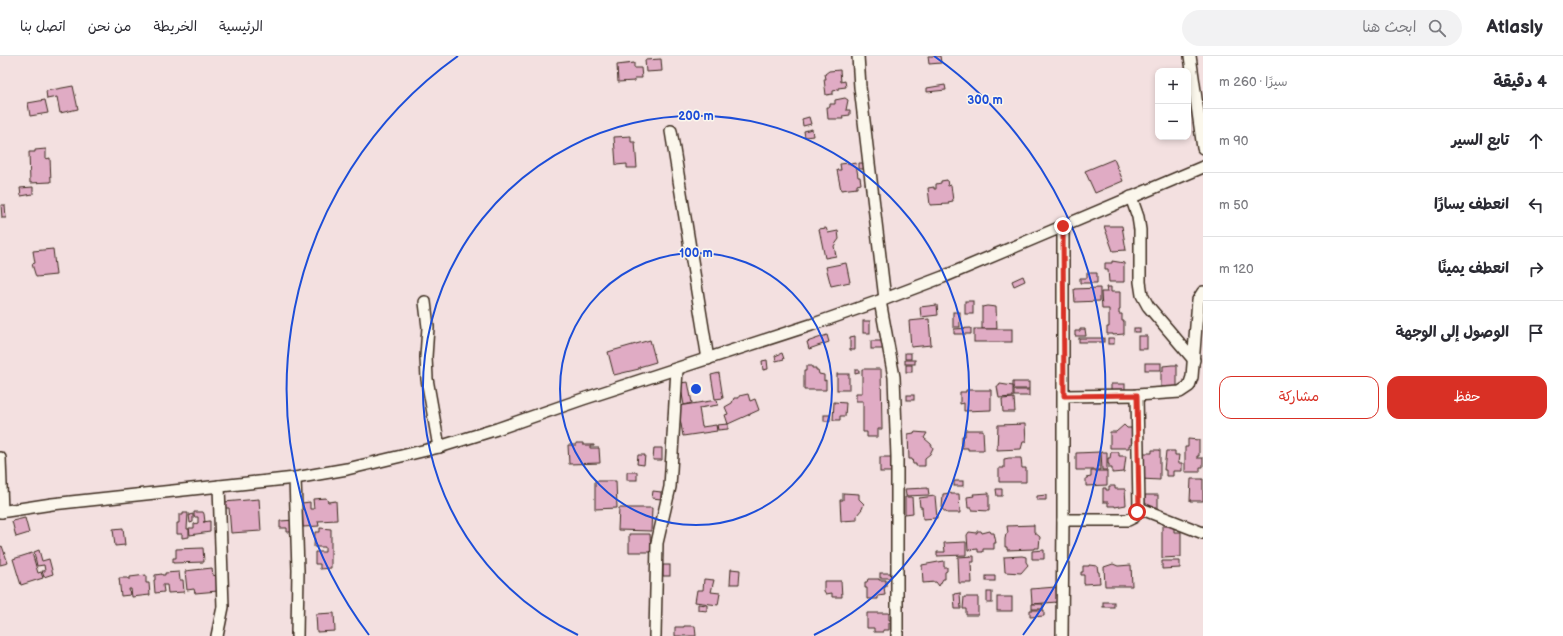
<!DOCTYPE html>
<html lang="ar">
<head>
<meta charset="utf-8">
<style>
	body { margin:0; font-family:"Balsamiq Sans","Playpen Sans Arabic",sans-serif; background:#f2f2f3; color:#2b2b33; direction:rtl }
	.controls { position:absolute; right:12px; top:12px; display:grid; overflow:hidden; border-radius:8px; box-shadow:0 2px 6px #0003 }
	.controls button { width:36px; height:36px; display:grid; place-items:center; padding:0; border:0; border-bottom:1px solid #e1e1e2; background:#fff; color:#2b2b33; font:20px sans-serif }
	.stop { position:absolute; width:12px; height:12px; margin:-9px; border:3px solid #d93025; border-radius:50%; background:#fff }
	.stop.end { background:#d93025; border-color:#fff; box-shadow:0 1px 4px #0008 }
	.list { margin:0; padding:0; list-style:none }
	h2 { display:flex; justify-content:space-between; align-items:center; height:52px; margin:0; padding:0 16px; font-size:17px }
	h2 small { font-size:13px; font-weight:400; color:#7c7c81 }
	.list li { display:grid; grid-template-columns:26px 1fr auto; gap:12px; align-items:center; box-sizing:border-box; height:64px; padding:0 16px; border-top:1px solid #e1e1e2 }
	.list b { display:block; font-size:15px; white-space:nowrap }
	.list em { font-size:13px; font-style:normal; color:#7c7c81 }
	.actions { display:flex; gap:8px; padding:12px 16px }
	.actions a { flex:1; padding:9px 0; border:1px solid #d93025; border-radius:12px; text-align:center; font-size:14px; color:#d93025 }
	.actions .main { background:#d93025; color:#fff }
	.icon { flex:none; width:22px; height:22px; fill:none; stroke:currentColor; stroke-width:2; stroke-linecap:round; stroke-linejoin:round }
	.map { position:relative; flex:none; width:1203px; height:580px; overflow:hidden; direction:ltr }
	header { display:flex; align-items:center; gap:24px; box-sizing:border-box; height:56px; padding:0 20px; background:#fff; border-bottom:1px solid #e1e1e2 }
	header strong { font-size:19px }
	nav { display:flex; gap:22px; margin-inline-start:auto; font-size:14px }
	.search { width:280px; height:36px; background:#f2f2f3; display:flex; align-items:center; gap:10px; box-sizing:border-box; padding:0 14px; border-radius:22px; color:#7c7c81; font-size:15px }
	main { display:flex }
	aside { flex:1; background:#fff }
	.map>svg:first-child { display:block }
	.building { fill:#e0abc4; stroke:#3b2a1e }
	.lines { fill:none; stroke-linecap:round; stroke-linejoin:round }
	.minor-casing { stroke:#3b2a1e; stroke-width:14 }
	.minor { stroke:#fbf7ec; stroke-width:11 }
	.route { stroke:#d93025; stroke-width:5 }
	.ring { fill:none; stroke:#1d4ed8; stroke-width:2 }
	.centre { fill:#1d4ed8; stroke:#fbf7ec; stroke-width:2 }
	.ring-label { font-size:12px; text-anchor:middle; font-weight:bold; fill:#1d4ed8; stroke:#fbf7ec; stroke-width:3; stroke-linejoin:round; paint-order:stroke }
</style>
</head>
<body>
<header>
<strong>Atlasly</strong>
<div class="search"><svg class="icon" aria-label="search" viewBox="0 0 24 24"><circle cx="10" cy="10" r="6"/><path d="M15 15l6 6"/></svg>ابحث هنا</div>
<nav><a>الرئيسية</a><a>الخريطة</a><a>من نحن</a><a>اتصل بنا</a></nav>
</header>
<main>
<aside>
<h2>4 دقيقة<small>سيرًا · 260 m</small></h2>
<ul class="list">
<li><svg class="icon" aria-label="ahead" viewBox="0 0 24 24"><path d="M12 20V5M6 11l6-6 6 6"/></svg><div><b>تابع السير</b></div><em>90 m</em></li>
<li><svg class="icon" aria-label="left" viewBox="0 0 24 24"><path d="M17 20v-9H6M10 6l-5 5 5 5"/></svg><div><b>انعطف يسارًا</b></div><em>50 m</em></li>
<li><svg class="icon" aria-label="right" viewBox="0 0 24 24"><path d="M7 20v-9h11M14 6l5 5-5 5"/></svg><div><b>انعطف يمينًا</b></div><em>120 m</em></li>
<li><svg class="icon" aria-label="arrive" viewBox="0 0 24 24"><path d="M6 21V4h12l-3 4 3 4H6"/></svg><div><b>الوصول إلى الوجهة</b></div></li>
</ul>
<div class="actions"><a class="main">حفظ</a><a>مشاركة</a></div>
</aside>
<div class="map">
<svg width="1203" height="580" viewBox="0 0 1203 580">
	<rect width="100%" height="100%" fill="#f3e0e0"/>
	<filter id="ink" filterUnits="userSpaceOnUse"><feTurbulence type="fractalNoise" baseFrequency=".025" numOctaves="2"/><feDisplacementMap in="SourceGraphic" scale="8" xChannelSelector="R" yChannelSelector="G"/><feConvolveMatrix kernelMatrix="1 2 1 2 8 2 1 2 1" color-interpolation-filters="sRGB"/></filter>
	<g filter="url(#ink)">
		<!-- building -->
		<g class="building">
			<path d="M928,0H940L941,7L929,8Z"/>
			<path d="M661,3L662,15L646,16L645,4Z"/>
			<path d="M634,7V12H641L642,22H635V25L618,26L617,9Z"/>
			<path d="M840,14L841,26L845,25L846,31L838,32V34L833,35V38L826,39L824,23H826L825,18L829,15Z"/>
			<path d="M945,29L946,34L927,36V32Z"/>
			<path d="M73,30L78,53L60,57L57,41L47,43L46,35Z"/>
			<path d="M845,42L848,44L846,54H850V59L842,60L843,63H828L827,51H830V48H835V44Z"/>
			<path d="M45,44L48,57L30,60L28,47Z"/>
			<path d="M809,61L811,68L803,70L802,63Z"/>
			<path d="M812,73L813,80L805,81L804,75Z"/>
			<path d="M631,80V86H635L637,112H627V108L616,109L614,81Z"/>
			<path d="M46,93V103L50,102L51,126L30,127L29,96H35V94Z"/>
			<path d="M1114,103L1123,125L1095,137L1085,115Z"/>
			<path d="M849,107L850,108L856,107L858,121H860L861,128L857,129V132L841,134L837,114H841L840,108Z"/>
			<path d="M859,107H863L864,113H859Z"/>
			<path d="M947,124L948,130L951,129L953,145L948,146L949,148L930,149L928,132L934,131V133H936V128L941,127V125Z"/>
			<path d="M33,131V138L21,140L20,132Z"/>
			<path d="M1,149H5L6,162H2Z"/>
			<path d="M1104,170H1122L1126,194L1113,195Z"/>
			<path d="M826,172L828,177L838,175L839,183L834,190L836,200L825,202L819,173Z"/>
			<path d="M53,193L56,219L36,221L32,208L35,207L33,195Z"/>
			<path d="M1112,205L1124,207V226H1109L1108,214H1105V207H1112Z"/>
			<path d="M846,207L850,226L831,230L826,211Z"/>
			<path d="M1087,217H1097V227H1080V222H1087Z"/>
			<path d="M1023,220L1025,225L1014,230L1012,225Z"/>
			<path d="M1106,231H1111V236H1120V254H1119V258H1122V265H1124V278L1113,279V278H1107V271H1109V253H1102L1101,236H1107Z"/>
			<path d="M1100,232V245L1075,246L1074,233Z"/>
			<rect x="965" y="245" width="8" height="13"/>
			<path d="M937,249L938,259L921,261L920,251Z"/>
			<path d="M987,250L996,251L997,273H982V251Z"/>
			<rect x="953" y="256" width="7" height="15"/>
			<path d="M929,263L931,289L911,291L909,265Z"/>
			<rect x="863" y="265" width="7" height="12"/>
			<path d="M971,272V278H954V273Z"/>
			<rect x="1134" y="272" width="6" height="4"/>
			<rect x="974" y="273" width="38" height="13"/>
			<path d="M1080,273H1085L1086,280H1075V275H1080Z"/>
			<path d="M827,279L829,286L809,293L807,286Z"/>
			<path d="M855,280V294H850V281Z"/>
			<rect x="1138" y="280" width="9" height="13"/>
			<rect x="1079" y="282" width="25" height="4"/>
			<rect x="1108" y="282" width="6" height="6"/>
			<path d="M650,284L656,306L639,311V313L614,319L608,296Z"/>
			<rect x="871" y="285" width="16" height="8"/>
			<path d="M782,297L784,303L776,305L775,300Z"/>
			<rect x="905" y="297" width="6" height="6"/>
			<path d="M767,304L768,313L763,314L762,305Z"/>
			<rect x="905" y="304" width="10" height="4"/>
			<rect x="1145" y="307" width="16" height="7"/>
			<rect x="906" y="309" width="6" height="7"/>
			<path d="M1172,309H1177V331H1161V315H1163V310Z"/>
			<path d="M806,310H812V312H816V314H818L819,318L824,319V325L826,324V334H804V315H806Z"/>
			<path d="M862,313H881L882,373H878V381H867V376H863V345H856V337H862Z"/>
			<path d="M855,314H859V317L855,318Z"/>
			<path d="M719,317L723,342L715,343L711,319Z"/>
			<rect x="837" y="318" width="12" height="16"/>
			<path d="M688,326L692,347L684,349L680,327Z"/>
			<rect x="1013" y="326" width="16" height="7"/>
			<path d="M1000,328L1013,330V341L999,342L997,330H999Z"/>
			<rect x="1111" y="328" width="14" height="6"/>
			<path d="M966,334H991V354L964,355V347L960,348V336H966Z"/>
			<rect x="1014" y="334" width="15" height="6"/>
			<path d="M748,338L750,345L755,343L759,354L728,368L725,359L728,358L725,351L732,347L734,342H739V340Z"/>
			<rect x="907" y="339" width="7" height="5"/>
			<path d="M1014,342L1015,356H1003L1002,343Z"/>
			<path d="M717,344L718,349L699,352L702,371L716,369L717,375L683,380L678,350Z"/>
			<path d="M834,346L846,347L845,360H840V364H833Z"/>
			<rect x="824" y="359" width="6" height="6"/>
			<path d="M728,368V373L718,374L717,369Z"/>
			<path d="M1025,368L1026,386H1023L1021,393L997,394L998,369Z"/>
			<path d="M1124,369L1127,372H1134L1136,382H1132V389H1129V392H1110V376H1116Z"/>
			<path d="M965,374H983L984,394H968V392H962V380H965Z"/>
			<path d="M914,376L927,377L924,382L931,388L933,392L930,398L925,402V410H916V408H913L912,403H909L908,378L914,377Z"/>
			<path d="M1188,383L1199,384V400H1197V402H1203V411H1200V416H1185V391H1188Z"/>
			<path d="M576,387H583V389H594V390H590V392H599L600,407L569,408L568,389H576Z"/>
			<path d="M654,392H662V404H653Z"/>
			<path d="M1152,394H1160V424L1141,423L1142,397H1152Z"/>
			<path d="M1166,395H1175V399H1179L1178,407H1182V415H1173V420H1166V414H1164Z"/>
			<path d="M1100,396V414H1076V397Z"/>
			<path d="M1101,396H1107V414H1102Z"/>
			<path d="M1111,396H1119V400H1126L1124,416L1112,417V412H1109V408H1108V402H1110Z"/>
			<path d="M638,399H645L644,409L637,408Z"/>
			<rect x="880" y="401" width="11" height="15"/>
			<path d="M1009,402H1021L1022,412H1026V426H999V412H1004V403Z"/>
			<path d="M1091,415H1107V429L1086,430V422L1091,421Z"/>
			<rect x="627" y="416" width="10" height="8"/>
			<path d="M1191,423H1203V445H1190Z"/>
			<path d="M595,425H616L617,452L595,453Z"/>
			<rect x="954" y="425" width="9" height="5"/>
			<path d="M1109,430H1115V433H1125L1126,449L1115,451V450H1108V446H1103V432H1106V434H1109Z"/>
			<path d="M928,432L929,439L906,440L905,433Z"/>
			<path d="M996,433H1002V440H997Z"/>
			<path d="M653,435L661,436V443L652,442Z"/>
			<path d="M843,437L859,438V443L864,448L862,453L857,459V464L841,465L840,444H843Z"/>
			<path d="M951,437V438H959L960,457H947L942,453L943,438Z"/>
			<path d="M989,437V455L972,454V452H968L967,441L974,440L973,438Z"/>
			<path d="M1046,439V444H1037V440Z"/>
			<rect x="1145" y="439" width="13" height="12"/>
			<path d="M935,440L937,462L923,463L922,451H920L919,442Z"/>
			<path d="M905,441H912L913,457L905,458Z"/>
			<path d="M326,442L328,446L336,445L337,464L318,465L319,470L303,471L302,447L310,446V453H314L313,443Z"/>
			<path d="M259,443L261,475L231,477L229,452H225L224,446Z"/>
			<path d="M619,452H652L651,475L618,474Z"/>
			<path d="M194,456H203L204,458L205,466H203L210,465V476L190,479L189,472H194V468L198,467V461H194Z"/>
			<path d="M183,457H188L187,473H189V481L182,482V478H177V467H179V459H183Z"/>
			<path d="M193,458V466L190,467L189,459Z"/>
			<path d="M25,462L29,477L16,481L12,465Z"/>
			<path d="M295,464V476H287V472H280V465Z"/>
			<path d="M1034,469V476L1040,481L1039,492H1034V493L1007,494V491H1005V483L1006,478L1008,477L1007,470Z"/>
			<path d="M1162,470H1174V476H1181V501L1162,502Z"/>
			<path d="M123,472L125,489L115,490L113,473Z"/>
			<path d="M320,472L331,473V512L320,513V508H315V496H325V491H314L315,476H320Z"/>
			<path d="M977,475H981L982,477L990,475L991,477H994L996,487H994V493H983V496H978V493L968,494L967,479L969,476L977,477Z"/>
			<path d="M629,478H650L651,496H629Z"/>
			<path d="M966,486V499L937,500V496H945L944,487Z"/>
			<path d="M2,490L8,507L0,509V491Z"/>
			<path d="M203,492L204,506L173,507V502H176V493Z"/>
			<path d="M39,494L42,505L49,503L53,518L44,521L42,515H45L44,509L37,510L34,496Z"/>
			<path d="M1044,494V503H1032V495Z"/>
			<path d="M32,497L38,517L41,516L43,522L21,529L13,503Z"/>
			<path d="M974,500V506H971L972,527H959L958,501Z"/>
			<path d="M1022,500L1026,501V506L1028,509L1021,517L1005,516L1004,501Z"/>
			<path d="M944,505V511H947V515L945,516V523H943L939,530L936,526L923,527L922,509Z"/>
			<path d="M1162,505H1180V512L1162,513Z"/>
			<path d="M1113,508L1118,510L1131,509L1132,530H1105L1104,511Z"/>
			<rect x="663" y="509" width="7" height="11"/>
			<path d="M1089,509L1097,510L1098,516H1099L1100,527L1084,528V519H1081V516H1083V510H1089Z"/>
			<path d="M212,512L213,519L216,520L218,535L195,537L194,533L187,534L185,515Z"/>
			<path d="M731,513L740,514L739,528H730Z"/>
			<path d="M179,516L180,524H183L184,536L168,537L167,529H163L164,536L155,537L154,524H155V519L162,518V519H165V517Z"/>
			<rect x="880" y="517" width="16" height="5"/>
			<path d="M146,519V527H149L150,539L132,541L131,533H129L130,539L121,540L119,522H128V523H130V521Z"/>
			<rect x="986" y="520" width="9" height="5"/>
			<path d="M704,523L714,524L711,536L720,537L718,549L695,546L697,534H703Z"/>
			<path d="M868,523H879V524H886V531H884L885,539L878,540V543H867V532H865V526H867Z"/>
			<path d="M824,525H841L842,541H832V537L826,538L824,535Z"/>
			<path d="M1056,531L1057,546L1032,548L1031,533Z"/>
			<rect x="987" y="536" width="5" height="11"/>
			<path d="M960,537L961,553H955L954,538Z"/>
			<path d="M964,541H978V559H966V553H963Z"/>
			<rect x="997" y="541" width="15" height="14"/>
			<rect x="1103" y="546" width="11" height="5"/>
			<path d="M698,548L707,549V555L698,554Z"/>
			<rect x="1032" y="548" width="11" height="5"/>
			<path d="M1030,554H1044V560L1030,561Z"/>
			<path d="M334,557L335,575L317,576L316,558Z"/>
			<path d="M867,557H889V564H892V567H889V574H883V576H874V572H867Z"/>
			<path d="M684,570H695L696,580H675V571H684Z"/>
		</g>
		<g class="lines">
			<defs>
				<g id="minor">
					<path d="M858,0L860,31L885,243"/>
					<path d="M1190,0L1203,92"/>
					<path d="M671,75L708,303"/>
					<path d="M1131,141L1138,161L1140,174V226L1142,239L1148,250L1194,304"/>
					<path d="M880,245L894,321L897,401V580"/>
					<path d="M425,246L428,271L426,301L427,323L439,391"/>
					<path d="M1064,340L1137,339L1180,336L1189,330L1192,321L1198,244L1203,236"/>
					<path d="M0,402L2,456"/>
					<path d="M295,422L298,514L297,580"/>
					<path d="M1139,452L1203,477"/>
					<path d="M0,456L52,448L295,422L347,413L439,391L497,373L583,343L811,269L885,243L943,221L1203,111"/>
					<path d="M1063,464H1128L1134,461L1139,452L1137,339"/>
					<path d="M217,580L223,551L219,430"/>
					<path d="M655,580L657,487L670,431L677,313"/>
					<path d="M1062,580L1063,464V170"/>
				</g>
			</defs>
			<!-- minor casing -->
			<use href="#minor" class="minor-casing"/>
			<!-- minor -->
			<use href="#minor" class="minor"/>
		</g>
	</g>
	<g class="lines" filter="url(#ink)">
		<!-- route -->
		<path class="route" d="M1063,170L1064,340L1137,339L1139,452L1137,456"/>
	</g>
	<!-- distance rings -->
	<g class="ring">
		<circle cx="696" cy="333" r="136"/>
		<path d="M578 579A273 273 0 1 1 814 579"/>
		<path d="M369 579A409 409 0 0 1 458 0M934 0A409 409 0 0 1 1023 579"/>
	</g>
	<circle cx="696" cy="333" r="6" class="centre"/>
	<g class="ring-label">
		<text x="985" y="48">300 m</text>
		<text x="696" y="64">200 m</text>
		<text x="696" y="201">100 m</text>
	</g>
</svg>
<div class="controls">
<button>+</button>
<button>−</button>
</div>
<div class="stop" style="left:1137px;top:456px"></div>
<div class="stop end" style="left:1063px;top:170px"></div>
</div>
</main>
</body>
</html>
